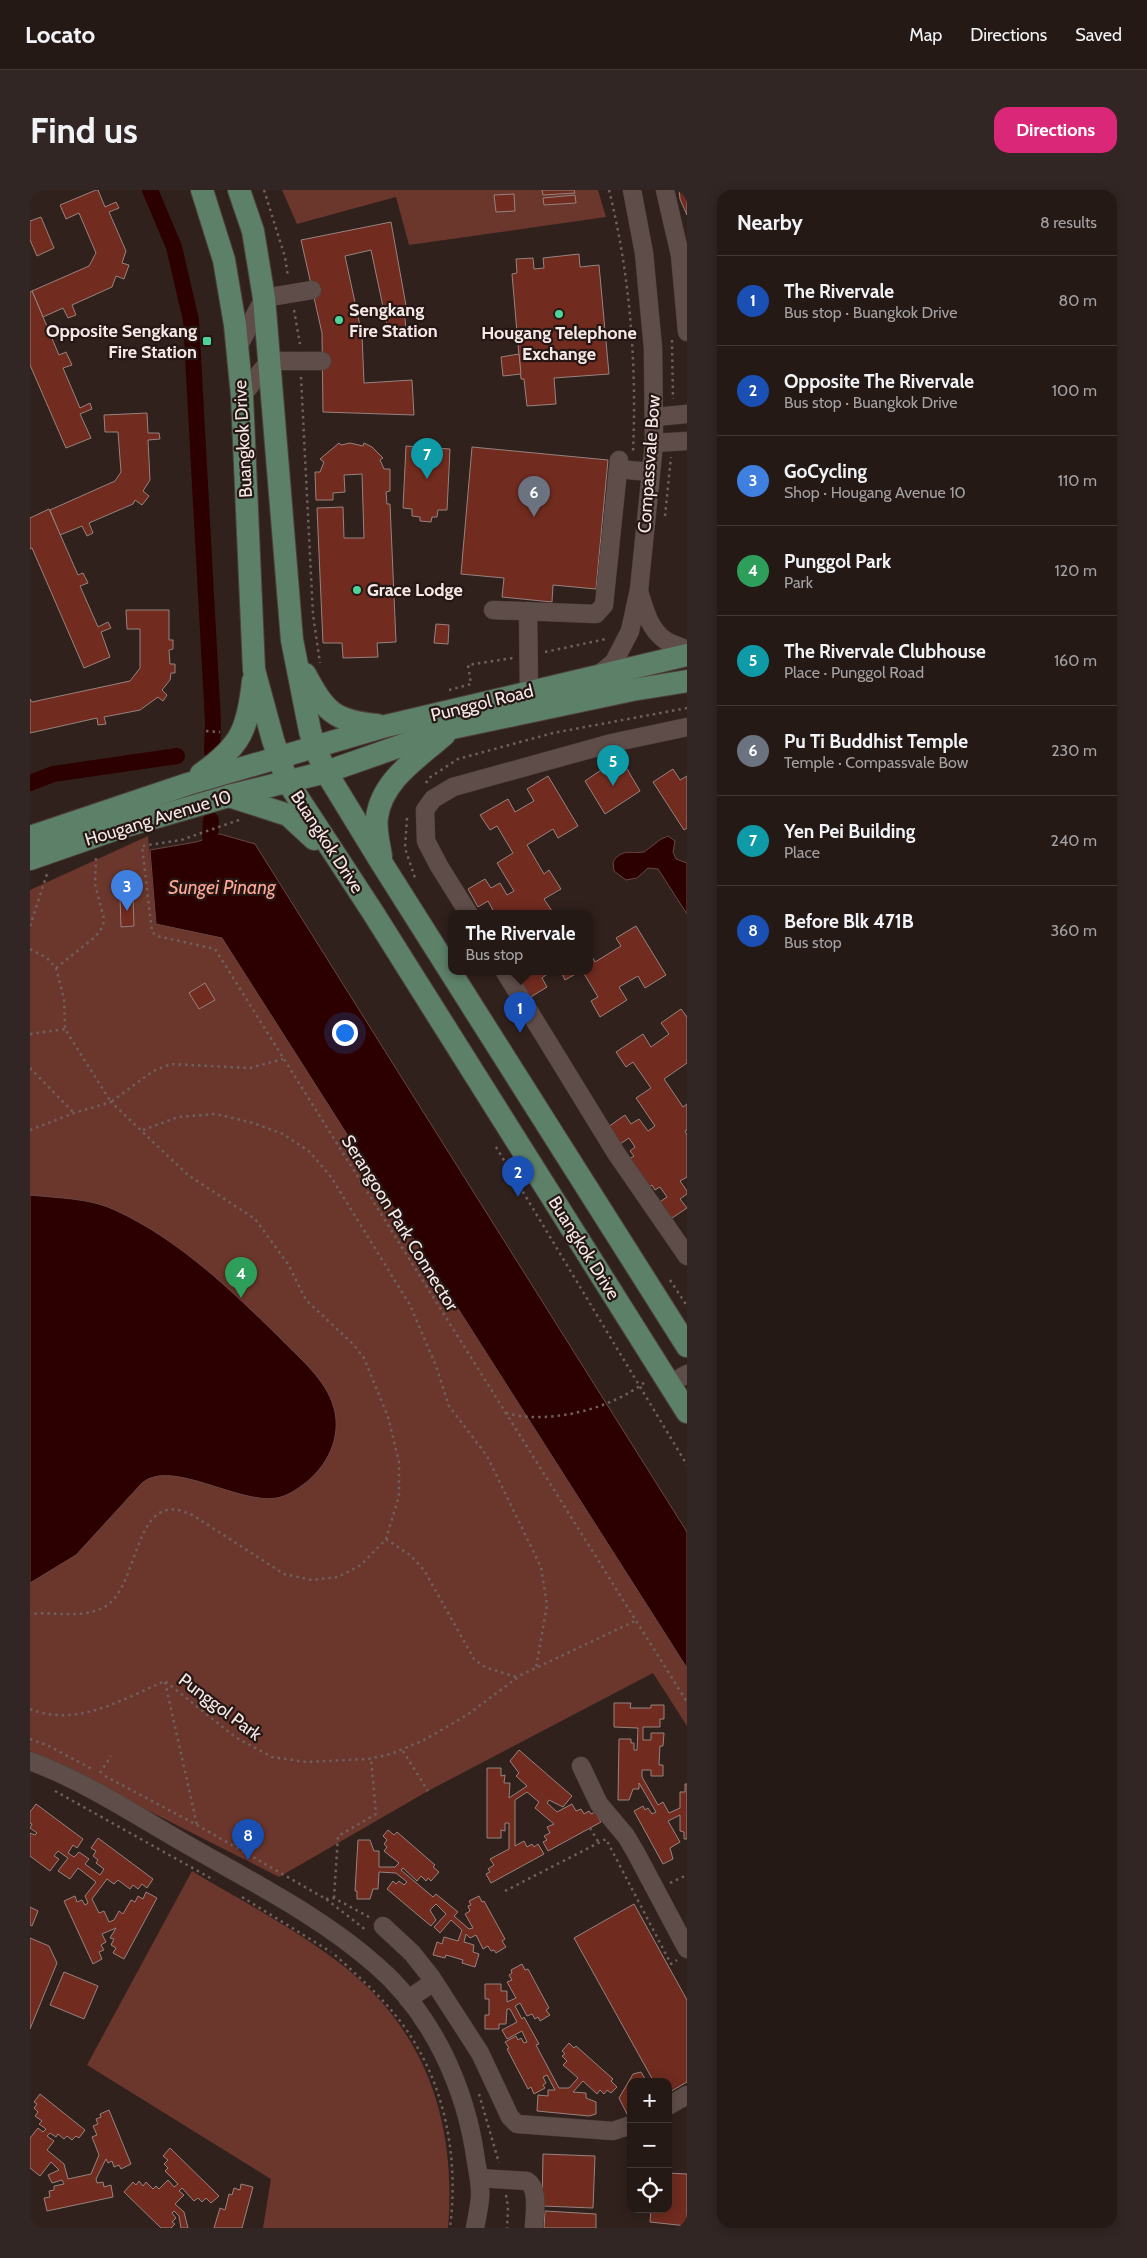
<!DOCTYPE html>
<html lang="en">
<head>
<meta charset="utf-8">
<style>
	body { margin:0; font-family:Cabin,sans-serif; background:#312623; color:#f1f3f6 }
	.controls { position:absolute; right:15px; bottom:15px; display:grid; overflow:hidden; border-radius:10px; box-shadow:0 2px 12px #0003 }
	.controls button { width:45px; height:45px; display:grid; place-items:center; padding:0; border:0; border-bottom:1px solid #423835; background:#251916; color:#f1f3f6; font:25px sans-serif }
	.you { position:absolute; left:314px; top:842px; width:18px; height:18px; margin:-12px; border:4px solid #fff; border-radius:50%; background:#1a73e8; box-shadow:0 0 0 8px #1a73e833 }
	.badge { display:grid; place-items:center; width:32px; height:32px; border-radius:50%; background:#db2777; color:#fff; font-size:16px; font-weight:700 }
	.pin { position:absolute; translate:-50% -41px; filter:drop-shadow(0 1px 2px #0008) }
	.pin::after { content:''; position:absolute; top:26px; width:18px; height:15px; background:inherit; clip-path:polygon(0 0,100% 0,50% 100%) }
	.popup { position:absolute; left:418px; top:720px; width:145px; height:65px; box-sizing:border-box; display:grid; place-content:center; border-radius:10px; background:#251916; filter:drop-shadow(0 1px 4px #0005); font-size:16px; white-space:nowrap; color:#a3a0a1 }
	.popup b { font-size:19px; color:#f1f3f6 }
	.popup::after { content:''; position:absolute; left:50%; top:100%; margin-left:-10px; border:10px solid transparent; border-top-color:#251916 }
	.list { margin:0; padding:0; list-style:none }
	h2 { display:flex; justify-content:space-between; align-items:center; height:65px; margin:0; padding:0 20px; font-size:21px }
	h2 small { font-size:16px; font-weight:400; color:#a3a0a1 }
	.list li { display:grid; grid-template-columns:32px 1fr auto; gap:15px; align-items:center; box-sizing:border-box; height:90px; padding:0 20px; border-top:1px solid #423835 }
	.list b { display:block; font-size:19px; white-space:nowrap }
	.list p { margin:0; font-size:16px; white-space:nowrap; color:#a3a0a1 }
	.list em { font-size:16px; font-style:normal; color:#a3a0a1 }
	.icon { flex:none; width:28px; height:28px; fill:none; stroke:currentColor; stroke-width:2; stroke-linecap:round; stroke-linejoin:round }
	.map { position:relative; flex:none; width:657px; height:2038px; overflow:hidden; border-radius:15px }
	header { display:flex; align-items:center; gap:30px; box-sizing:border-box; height:70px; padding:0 25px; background:#251916; border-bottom:1px solid #423835 }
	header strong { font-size:24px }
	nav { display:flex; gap:28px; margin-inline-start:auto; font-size:18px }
	.intro { display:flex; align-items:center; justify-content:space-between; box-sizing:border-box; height:120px; padding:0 30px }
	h1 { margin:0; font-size:35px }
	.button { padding:12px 22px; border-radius:15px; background:#db2777; color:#fff; font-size:18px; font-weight:700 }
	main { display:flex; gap:30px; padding:0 30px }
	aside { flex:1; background:#251916; border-radius:15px; box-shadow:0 2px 12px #0003 }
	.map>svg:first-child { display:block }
	.green { fill:#6b362b }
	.water { fill:#2d0000; stroke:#694645 }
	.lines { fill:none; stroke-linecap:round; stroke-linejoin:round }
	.canal { stroke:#2d0000; stroke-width:16 }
	.building { fill:#712b1f; stroke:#97837f }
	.minor-casing { stroke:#4d403d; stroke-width:19 }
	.major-casing { stroke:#4d403d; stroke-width:24 }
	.path { stroke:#6f605d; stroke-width:2.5; stroke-dasharray:2.5 4; stroke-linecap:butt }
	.minor { stroke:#5f4d49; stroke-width:18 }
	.major { stroke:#5d8069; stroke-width:22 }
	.poi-dot { fill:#4ed399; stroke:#261714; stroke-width:2 }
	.labels { text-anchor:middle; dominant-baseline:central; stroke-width:4.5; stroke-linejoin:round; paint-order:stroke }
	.poi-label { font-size:18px; font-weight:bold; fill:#f4e9e7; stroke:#261714; text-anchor:start }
	.street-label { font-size:18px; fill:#f4e9e7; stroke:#261714 }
	.water-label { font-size:19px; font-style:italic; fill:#fea897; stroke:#261714 }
</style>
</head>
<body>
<header>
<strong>Locato</strong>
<nav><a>Map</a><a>Directions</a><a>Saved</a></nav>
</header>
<div class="intro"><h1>Find us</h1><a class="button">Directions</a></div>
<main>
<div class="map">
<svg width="657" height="2038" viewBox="0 0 657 2038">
	<rect width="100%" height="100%" fill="#31211d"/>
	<!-- green -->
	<g class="green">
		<path d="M252,0H568L576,27L379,55L366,7L267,34Z"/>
		<path d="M118,646L126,734L192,748L657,1478V1536L623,1483L398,1601L249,1687L0,1561V700Z"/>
		<path d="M162,1681C210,1710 262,1737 307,1771C395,1837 427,1931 418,2038H233L241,1989L57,1875Z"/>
	</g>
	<!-- water -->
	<g class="water">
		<path d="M190,644L225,654L657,1342V1478L192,748L126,734L120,660L166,652Z"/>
		<path d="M638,646L645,651L643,662L646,669L657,673V724L628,679L618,678L607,688L596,690L584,681L583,672C592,658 600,664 614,662L631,649Z"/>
		<path d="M0,1005C27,1008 60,1008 85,1020C148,1049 200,1099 249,1147C269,1168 296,1189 304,1218C312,1247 297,1277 274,1294C266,1300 257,1306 247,1308C209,1315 141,1268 112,1293L46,1365L0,1393Z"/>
	</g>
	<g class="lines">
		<!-- canal -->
		<g class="canal">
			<path d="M120,0L144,57L161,130L183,532L182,562"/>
			<path d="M0,593L23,584L147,566"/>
			<path d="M180,648L181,630"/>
		</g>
	</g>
	<!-- building -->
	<g class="building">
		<path d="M66,0H68L75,17L86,12L89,18L79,22L96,61L92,73L99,75L94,89L86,86L82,97L42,115L46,125L38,128L33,118L13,127L2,101L59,76L66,63L49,23L36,29L30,15Z"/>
		<path d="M512,0H544L545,3L513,5Z"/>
		<path d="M649,0H657V25L650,9Z"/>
		<path d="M484,4L485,21L466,22L464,5Z"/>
		<path d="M545,5L546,13L514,15L513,8Z"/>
		<path d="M11,27L24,58L7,66L0,50V31Z"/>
		<path d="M361,32L377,121H374L376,138L358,140L341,60L315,66L332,145L334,193L382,190L384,225L293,222L292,143L271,50Z"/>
		<path d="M549,64L550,77L569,75L579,184L524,188L526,214L497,216L494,189H491L482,84L487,83L486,69L503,68L504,79L514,78L513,68Z"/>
		<path d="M2,101L29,165L36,162L42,175L33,178L50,218L60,213L62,219L50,224L61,248L36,258L0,175V102Z"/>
		<path d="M489,164L491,184L473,186L471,167Z"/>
		<path d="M117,223L118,243H129L130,249L118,250L120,290L113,301L119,306L112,315L105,310L103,314L59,333L63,343L57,346L52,336L30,345L20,320L85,291L91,282L88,242H75L74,225Z"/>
		<path d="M309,253L311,255L320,253L333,256L334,253L342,257L353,268L350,270L354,279H360V301L356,302L357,314H360L366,452L347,453L348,467L313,468L312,453H293L287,318L313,317L314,348H334L332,284L314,285L315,302L303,303V310H286L285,282H290L294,272L290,269Z"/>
		<path d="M376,256L420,259L417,320H408L407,327H402L401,332L390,331V327L382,326V319L373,318Z"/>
		<path d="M442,257L578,270L566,399L523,395L522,412L472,407L474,388L431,384Z"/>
		<path d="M19,319L48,385L53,383L58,393L50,396L68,437L78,432L81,438L71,442L80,467L54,478L2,358L0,359V328Z"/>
		<path d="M96,420H139V450H143V459L139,460L140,474H145V483H141L140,490L132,500L137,505L133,511L128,507L110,520L74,527L76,534L68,535L67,528L0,543V509L2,512L100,491L110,478V439H97Z"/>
		<path d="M406,434L419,435L418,454L404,453Z"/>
		<path d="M590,567L610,601L575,624L555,591Z"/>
		<path d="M643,579L650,590L657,586V638L654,640L623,592Z"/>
		<path d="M518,586L548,636L528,648L523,639L497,655L514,684L519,680L531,699L514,709L524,724H459L464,722L458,711L448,717L438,699L455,689L461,698L470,693L477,705L484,701L467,673L483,663L467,636L460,640L450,625L478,609L485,622L504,611L497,599Z"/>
		<path d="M103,706L104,736L91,737L90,707Z"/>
		<path d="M606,736L636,785L615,798L608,786L589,797L597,810L570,827L561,811L568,807L553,782H559V761L565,772L591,756L586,748Z"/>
		<path d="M497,782H520L512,788L517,797L499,808L489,790L498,784Z"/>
		<path d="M531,782H549L535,790Z"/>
		<path d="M175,793L185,810L169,819L159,803Z"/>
		<path d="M651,819L657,827V873L634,889L653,917L657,914V940L655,941L657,945V987L650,991L657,1001V1004L650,1009L657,1018L639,1030L628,1013L637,1007L630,997L625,1000L622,995L615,1000L596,971L604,966L600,961L605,957L599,948L590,954L578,937L595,925L601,934L609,929L618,941L625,936L606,908L621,898L603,872L596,877L586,862L613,844L621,857L639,844L631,833Z"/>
		<path d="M584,1513H601L600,1518H621V1515H634V1529H630V1537H613V1550H621V1543H634L633,1556H630L629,1575H633V1586H621V1580H612V1587L628,1615L633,1612L639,1623L650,1618V1602H655V1594H657V1649H654V1642L650,1641V1625L638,1631L650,1652L640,1658L643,1669L633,1674L604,1621L613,1616L615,1620L618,1618L622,1624L626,1622L609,1593V1599H603L599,1610H588L589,1549H601V1553H604V1560H607L608,1538L584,1537Z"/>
		<path d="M489,1560L542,1606L533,1617L519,1610L517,1613L527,1622L542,1614L546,1621L551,1619L554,1624L559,1621L561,1624L565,1622L571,1632L518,1661L513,1652L517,1650L514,1646L520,1643L517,1637L524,1634L505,1618L509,1612L497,1602L485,1610V1656L494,1651L497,1657L502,1654L504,1657L508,1654L514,1664L461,1693L456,1684L460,1682L458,1679L464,1675L460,1669L479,1659V1633H475V1641L471,1640V1648H457V1578H471V1586L475,1585L474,1593H480L479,1608L497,1596L486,1586L489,1583L480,1571Z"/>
		<path d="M6,1614L53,1649L47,1658L43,1655L38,1663L44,1667L49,1662L59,1669L55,1674L70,1685L74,1679L66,1673L68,1670L63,1666L66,1661L61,1658L68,1648L123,1689L117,1698L112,1694L108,1699L103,1695L100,1699L88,1690L84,1694L77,1689L62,1709L69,1723L74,1721L79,1732L84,1730L89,1721L93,1724L101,1710L105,1712L108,1706L113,1709L116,1702L127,1708L94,1769L83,1763L86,1758L81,1755L84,1749L80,1748L86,1738L72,1744L76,1752L71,1755L74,1760L69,1762L72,1769L63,1774L34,1711L45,1706L47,1712L52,1710L55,1715L58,1713L55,1706L66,1692L48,1678L40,1689L28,1681L38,1668L28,1661L24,1666L29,1669L20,1681L0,1666V1643L5,1645L7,1643L0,1638L2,1634L0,1633V1622Z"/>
		<path d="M358,1640L364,1645L367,1642L405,1675L403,1677L409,1682L401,1691L398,1688L396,1691L391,1686L387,1691L373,1678L371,1680L403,1707L406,1704L428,1722L424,1726L439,1739L443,1738L435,1724L440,1721L438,1716L441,1715L439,1711L449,1706L452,1712L454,1711L475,1749L472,1751L476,1757L466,1763L464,1760L461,1761L458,1756L453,1759L446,1745L440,1748L436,1744L434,1752L444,1755L443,1762L449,1764L445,1777L432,1773L433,1770L416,1765L415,1768L403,1765L407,1752L412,1754L414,1747L428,1751L432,1740L421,1730L410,1743L404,1737L416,1724L406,1714L400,1720L406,1730L401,1736L357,1699L363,1691L366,1694L369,1691L374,1695L377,1692L366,1683L349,1682L348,1699H343L340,1709H327V1701H325L328,1650H340L344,1661H349V1677H365L369,1673L354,1661L357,1657L354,1654L357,1650L353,1646Z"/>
		<path d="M604,1714L657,1810V1892L638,1903V1892H624L544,1748Z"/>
		<path d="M0,1717L8,1721L2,1736L0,1735Z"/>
		<path d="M0,1748L19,1756L27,1773L0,1839Z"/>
		<path d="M492,1774L495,1780L498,1779L519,1818L516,1820L520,1825L510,1831L508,1827L505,1829L502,1824L497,1826L490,1813L485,1816L492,1829L494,1827L509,1854L506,1855L529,1898H539L548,1888L533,1875L537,1871L532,1866L535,1864L532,1861L539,1853L544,1858L546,1856L583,1889L581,1891L587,1897L581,1903L577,1900L574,1904L570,1900L567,1904L553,1891L543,1902L556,1903V1908L566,1912V1924L559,1926L507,1921L508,1905L518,1906V1900H525L517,1885L513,1887L516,1893L513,1895L515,1898L504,1904L501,1897L498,1899L477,1859L479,1858L475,1852L486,1846L488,1850L491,1848L494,1853L497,1852L492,1841L477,1849L472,1840L487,1832L480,1819H477L476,1834H469V1839H455V1825H459V1809H455V1794H471V1801H477V1812L486,1808L477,1792L482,1790L479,1785L482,1783L481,1780Z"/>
		<path d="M34,1782L68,1796L54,1829L20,1815Z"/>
		<path d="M611,1882L617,1892H601L600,1930L589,1908L603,1884Z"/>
		<path d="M10,1904L55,1940L49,1948L46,1946L42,1950L37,1946L34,1949L28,1944L26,1947L20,1943L17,1946L24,1951L17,1960L34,1974L38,1989L61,1984L69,1965L62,1947L67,1945L63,1936L68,1934L66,1929L71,1927L70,1924L79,1920L101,1974L91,1979L89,1975L84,1977L82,1971L78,1973L76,1969L66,1989L67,1993L73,1992L74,1997L81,1995L83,2007L17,2021L14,2008L20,2007L19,2001L24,2000V1996L34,1994L32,1990L22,1993L18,1985L29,1980L21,1972L10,1986L0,1978V1948L8,1938L13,1942L16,1939L9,1934L12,1931L5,1926L8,1922L4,1918L7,1914L4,1912Z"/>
		<path d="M140,1958L189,2006L181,2013L176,2008L172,2012L168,2008L164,2011L152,1998L149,2001L154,2005L145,2014L154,2022L158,2038H151L149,2026L144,2021L142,2023L146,2028L142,2032L145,2034L141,2038H131L94,2002L103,1992L106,1995L109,1991L113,1996L116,1992L123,1999L126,1996L129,1999L138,1990L144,1997L148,1994L135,1981L138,1978L134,1974L138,1970L133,1966Z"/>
		<path d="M513,1964L565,1966L563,2018L512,2016Z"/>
		<path d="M638,1983L657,1984V2036L620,2032L621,2019H638Z"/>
		<path d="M211,1994L223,1997L212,2038H184L190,2018L195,2020L199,2004L202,2005L204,1998L210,2000Z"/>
		<path d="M515,2021L566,2024V2038H514Z"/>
	</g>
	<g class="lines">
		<defs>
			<g id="minor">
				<path d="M635,0L650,65L657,142"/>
				<path d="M207,159L234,108L282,100"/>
				<path d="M212,206L239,171H292"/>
				<path d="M625,227L657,224"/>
				<path d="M624,253L657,251"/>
				<path d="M588,279L620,282"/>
				<path d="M609,401C614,418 619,439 635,450C642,455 650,456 657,460"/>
				<path d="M463,420L566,424L574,415L589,270"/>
				<path d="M498,421L499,501"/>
				<path d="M567,486L584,472L600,441L609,400L624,253L623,158L614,63L602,0"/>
				<path d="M439,724L409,676L396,651L395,620L403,609L423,597L582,553L657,537"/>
				<path d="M475,782L586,963L657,1066"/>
				<path d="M639,1194L657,1184"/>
				<path d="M0,1571C57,1592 110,1628 163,1658C226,1694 293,1728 347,1776C403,1825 436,1898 446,1971C448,1983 451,1996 450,2008C449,2018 447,2028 445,2038"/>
				<path d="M551,1576L569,1614L596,1646L606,1663L657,1759"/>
				<path d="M353,1736L382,1763L401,1787L450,1863L480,1927L487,1934L583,1941L601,1935"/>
				<path d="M378,1809L404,1792"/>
				<path d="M638,1916L657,1905"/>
				<path d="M449,1988L497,1991C510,1999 504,2025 504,2038"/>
			</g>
			<g id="major">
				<path d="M172,0L194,70L205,135L212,206L224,480L243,550L257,591L342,721L657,1222"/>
				<path d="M209,0L223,41L234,108L262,450L280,541L285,558L296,582L351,672L657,1156"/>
				<path d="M275,484C295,521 303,531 347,535"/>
				<path d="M171,584C211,556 218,539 223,491"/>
				<path d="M199,606L258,625L284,649"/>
				<path d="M0,647L158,594L356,536L657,465"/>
				<path d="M351,666C349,654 345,639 347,627C352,590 388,568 414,545"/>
				<path d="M0,669L89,638L199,606L296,582L422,538L602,500L657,491"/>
			</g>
		</defs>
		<!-- minor casing -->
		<use href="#minor" class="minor-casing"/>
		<!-- major casing -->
		<use href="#major" class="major-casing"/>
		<!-- path -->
		<g class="path">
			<path d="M234,0L255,67L258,87"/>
			<path d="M579,0C600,84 607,176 603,262"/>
			<path d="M264,120L270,154"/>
			<path d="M642,150L643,209"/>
			<path d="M271,187L283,425L290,473"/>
			<path d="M635,326L641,267"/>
			<path d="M515,462L576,449"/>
			<path d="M419,500L441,494L438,475L483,468"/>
			<path d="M176,541L190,542"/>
			<path d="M396,593L399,588L428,569L523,543L657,518"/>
			<path d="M377,628L375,658L385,688"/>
			<path d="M209,630L151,650L112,656L122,742L127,746L185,759L657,1512"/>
			<path d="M0,736L17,684"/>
			<path d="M0,759L17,768L26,778L34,809L35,839L81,912L123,881L141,874L220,878L253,869"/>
			<path d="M26,778L65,747L73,736L74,729L65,694L66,667"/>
			<path d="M0,844L35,839"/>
			<path d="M0,878L44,923"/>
			<path d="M0,940L44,923L81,912L158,985L225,1029L258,1074L276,1110L324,1155L334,1168L358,1227L369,1272V1306L356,1349L331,1375L308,1387L282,1390L254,1384L164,1326C103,1293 111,1394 76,1416C53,1430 25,1421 0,1424"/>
			<path d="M113,940L148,927L186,924L223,933L253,944L280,962L301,987L380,1115L406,1176L419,1216L457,1266L511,1377L517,1415L506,1478"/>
			<path d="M466,957L657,1275"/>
			<path d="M640,1090L657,1116"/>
			<path d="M476,1223C519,1235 581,1219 615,1192"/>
			<path d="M356,1349L380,1365L394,1380L444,1469L455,1477L486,1487"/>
			<path d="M135,1492L167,1635"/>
			<path d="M0,1519C47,1538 93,1509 135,1491L205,1547L242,1567L276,1572L338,1569L361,1564L394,1550L437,1525L491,1485L605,1431"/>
			<path d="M0,1549L19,1556L62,1579"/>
			<path d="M373,1561L398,1601"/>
			<path d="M70,1583L81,1566"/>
			<path d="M75,1586L167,1635L296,1709L337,1741"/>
			<path d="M25,1601L184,1690"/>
			<path d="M560,1638L569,1653"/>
			<path d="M640,1693L657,1685"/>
			<path d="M475,1701L576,1649L641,1774L647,1770"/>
			<path d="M212,1707L301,1762"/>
			<path d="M304,1708L308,1646L346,1624L341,1568"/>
			<path d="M296,1709L304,1708L339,1727"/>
			<path d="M305,1765C328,1786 351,1806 370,1831C415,1890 429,1966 420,2038"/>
			<path d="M449,1904L469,1973"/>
			<path d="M476,2005L478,2017L477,2038"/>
		</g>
		<!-- minor -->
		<use href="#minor" class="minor"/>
		<!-- major -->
		<use href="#major" class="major"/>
	</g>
	<!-- markers -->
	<g class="poi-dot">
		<circle cx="529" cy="124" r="5"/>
		<circle cx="309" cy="130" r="5"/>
		<rect x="172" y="146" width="10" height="10" rx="2.5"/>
		<circle cx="327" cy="400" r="5"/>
	</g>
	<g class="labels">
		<!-- poi labels -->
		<g class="poi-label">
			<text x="319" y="120">Sengkang<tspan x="319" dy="21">Fire Station</tspan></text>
			<text x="167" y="141" text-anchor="end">Opposite Sengkang<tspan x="167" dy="21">Fire Station</tspan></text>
			<text x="529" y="143" text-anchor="middle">Hougang Telephone<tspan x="529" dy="21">Exchange</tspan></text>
			<text x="337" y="400">Grace Lodge</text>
		</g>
		<!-- street labels -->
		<g class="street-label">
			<text transform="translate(213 249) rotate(-93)">Buangkok Drive</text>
			<text transform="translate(619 274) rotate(-86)">Compassvale Bow</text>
			<text transform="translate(452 513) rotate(-14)">Punggol Road</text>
			<text transform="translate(128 628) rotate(-17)">Hougang Avenue 10</text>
			<text transform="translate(297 652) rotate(57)">Buangkok Drive</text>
			<text transform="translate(370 1033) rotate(58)">Serangoon Park Connector</text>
			<text transform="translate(554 1058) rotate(58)">Buangkok Drive</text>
			<text transform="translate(190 1517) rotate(37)">Punggol Park</text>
		</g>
		<!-- water labels -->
		<g class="water-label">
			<text x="192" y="697">Sungei Pinang</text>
		</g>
	</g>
</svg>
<div class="controls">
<button>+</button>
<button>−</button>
<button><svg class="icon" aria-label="locate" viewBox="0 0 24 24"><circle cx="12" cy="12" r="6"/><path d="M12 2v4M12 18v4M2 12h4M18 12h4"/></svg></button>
</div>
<div class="you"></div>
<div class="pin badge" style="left:490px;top:843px;background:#1a4fb4">1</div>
<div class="popup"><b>The Rivervale</b>Bus stop</div>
<div class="pin badge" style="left:488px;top:1007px;background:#1a4fb4">2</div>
<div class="pin badge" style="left:97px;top:721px;background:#3f7fe0">3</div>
<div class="pin badge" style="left:211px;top:1108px;background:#2e9e5b">4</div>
<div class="pin badge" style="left:583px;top:596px;background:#0f9aa8">5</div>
<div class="pin badge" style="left:504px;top:327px;background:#6b7280">6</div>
<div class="pin badge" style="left:397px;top:289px;background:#0f9aa8">7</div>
<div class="pin badge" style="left:218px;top:1670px;background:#1a4fb4">8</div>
</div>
<aside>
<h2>Nearby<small>8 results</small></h2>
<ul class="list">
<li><span class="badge" style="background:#1a4fb4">1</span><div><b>The Rivervale</b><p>Bus stop · Buangkok Drive</p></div><em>80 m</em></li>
<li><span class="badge" style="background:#1a4fb4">2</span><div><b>Opposite The Rivervale</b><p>Bus stop · Buangkok Drive</p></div><em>100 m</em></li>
<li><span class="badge" style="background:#3f7fe0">3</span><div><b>GoCycling</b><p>Shop · Hougang Avenue 10</p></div><em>110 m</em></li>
<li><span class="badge" style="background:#2e9e5b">4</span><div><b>Punggol Park</b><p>Park</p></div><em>120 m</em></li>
<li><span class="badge" style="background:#0f9aa8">5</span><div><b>The Rivervale Clubhouse</b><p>Place · Punggol Road</p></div><em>160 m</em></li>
<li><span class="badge" style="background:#6b7280">6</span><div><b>Pu Ti Buddhist Temple</b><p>Temple · Compassvale Bow</p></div><em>230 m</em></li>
<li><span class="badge" style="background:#0f9aa8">7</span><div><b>Yen Pei Building</b><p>Place</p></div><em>240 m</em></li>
<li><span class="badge" style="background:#1a4fb4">8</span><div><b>Before Blk 471B</b><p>Bus stop</p></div><em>360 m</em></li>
</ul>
</aside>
</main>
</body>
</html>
